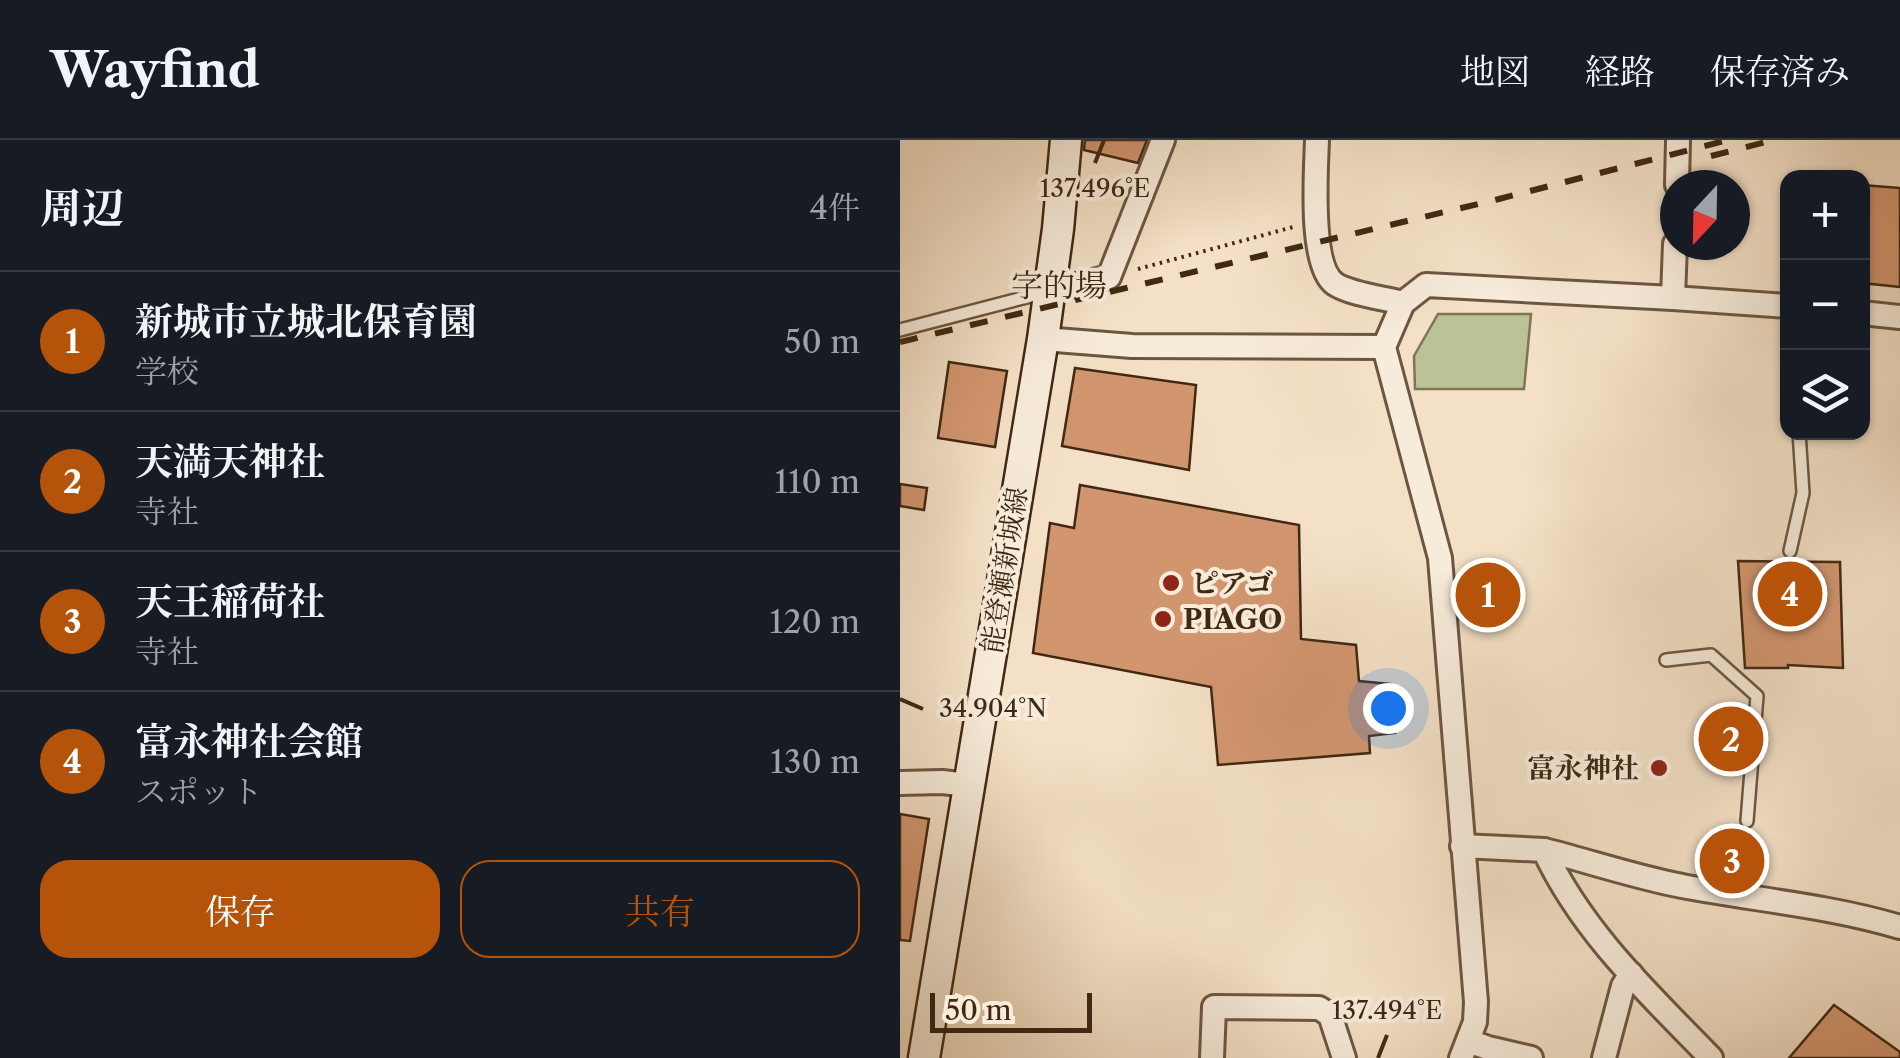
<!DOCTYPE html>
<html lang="ja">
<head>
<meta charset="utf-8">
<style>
	body { margin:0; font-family:"Libre Caslon Text","Noto Serif JP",serif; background:#242831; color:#f1f3f6 }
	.controls { position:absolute; right:30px; top:30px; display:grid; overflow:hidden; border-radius:20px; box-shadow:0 2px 8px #0004 }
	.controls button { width:90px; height:90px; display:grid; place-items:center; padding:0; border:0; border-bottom:2px solid #363941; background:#171b24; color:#f1f3f6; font:50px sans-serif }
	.compass { position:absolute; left:760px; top:30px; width:90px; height:90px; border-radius:50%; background:#171b24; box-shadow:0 2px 8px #0004; rotate:202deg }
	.scale { position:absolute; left:30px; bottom:25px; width:162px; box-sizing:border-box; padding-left:10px; border:5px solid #402813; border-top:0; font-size:28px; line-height:35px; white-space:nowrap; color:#402813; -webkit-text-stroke:8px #f7ebda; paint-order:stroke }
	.you { position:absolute; left:488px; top:568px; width:35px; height:35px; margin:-25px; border:8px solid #fff; border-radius:50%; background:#1a73e8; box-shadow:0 0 0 15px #1a73e833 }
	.badge { display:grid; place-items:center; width:65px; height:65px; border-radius:50%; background:#b45309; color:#fff; font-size:32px; font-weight:700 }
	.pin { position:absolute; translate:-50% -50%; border:5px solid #fff; box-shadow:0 2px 10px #0006 }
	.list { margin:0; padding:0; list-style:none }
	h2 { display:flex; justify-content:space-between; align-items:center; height:130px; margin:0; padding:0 40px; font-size:42px }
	h2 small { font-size:32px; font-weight:400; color:#9ea1a6 }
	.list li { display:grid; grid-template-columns:65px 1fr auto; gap:30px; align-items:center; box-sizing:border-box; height:140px; padding:0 40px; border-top:2px solid #363941 }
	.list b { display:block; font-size:38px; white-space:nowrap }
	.list p { margin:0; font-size:32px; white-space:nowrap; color:#9ea1a6 }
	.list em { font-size:32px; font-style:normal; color:#9ea1a6 }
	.actions { display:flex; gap:20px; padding:30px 40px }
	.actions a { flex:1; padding:22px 0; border:2px solid #b45309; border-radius:30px; text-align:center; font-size:35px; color:#b45309 }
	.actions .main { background:#b45309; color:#fff }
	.icon { flex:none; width:55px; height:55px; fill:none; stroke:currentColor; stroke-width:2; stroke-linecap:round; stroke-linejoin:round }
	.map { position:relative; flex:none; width:1000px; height:918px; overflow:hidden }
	header { display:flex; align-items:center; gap:60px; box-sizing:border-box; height:140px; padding:0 50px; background:#171b24; border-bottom:2px solid #363941 }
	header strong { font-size:48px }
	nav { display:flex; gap:55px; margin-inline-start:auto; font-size:35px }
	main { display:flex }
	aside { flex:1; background:#171b24 }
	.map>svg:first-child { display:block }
	.green { fill:#bbc295; stroke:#7e7554; stroke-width:2.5 }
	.building { fill:#d2966f; stroke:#402813; stroke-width:2.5 }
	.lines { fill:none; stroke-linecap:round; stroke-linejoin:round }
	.service-casing { stroke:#6d5640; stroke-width:16 }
	.minor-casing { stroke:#6d5640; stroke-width:28 }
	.secondary-casing { stroke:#402813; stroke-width:35 }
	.path { stroke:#402813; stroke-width:4; stroke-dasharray:2.5 5; stroke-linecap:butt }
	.service { stroke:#f7ebda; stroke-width:11 }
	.minor { stroke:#f7ebda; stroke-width:22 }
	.secondary { stroke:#f7ebda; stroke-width:30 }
	.rail { stroke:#402813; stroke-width:6; stroke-dasharray:18 18; stroke-linecap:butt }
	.ticks { fill:none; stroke:#402813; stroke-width:4 }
	.poi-dot { fill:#8f2418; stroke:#f7ebda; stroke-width:4 }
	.labels { text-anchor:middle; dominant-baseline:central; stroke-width:8; stroke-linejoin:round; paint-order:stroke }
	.street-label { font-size:28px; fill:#402813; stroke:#f7ebda }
	.poi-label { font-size:28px; font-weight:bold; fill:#402813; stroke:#f7ebda; text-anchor:start }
	.quarter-label { font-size:32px; fill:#402813; stroke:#f7ebda }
	.ticks-label { font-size:25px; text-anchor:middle; fill:#402813; stroke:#f7ebda; stroke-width:8; stroke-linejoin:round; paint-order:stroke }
</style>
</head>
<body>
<header>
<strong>Wayfind</strong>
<nav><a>地図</a><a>経路</a><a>保存済み</a></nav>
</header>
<main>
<aside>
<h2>周辺<small>4件</small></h2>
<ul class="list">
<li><span class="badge">1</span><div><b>新城市立城北保育園</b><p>学校</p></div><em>50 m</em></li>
<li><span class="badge">2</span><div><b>天満天神社</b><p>寺社</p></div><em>110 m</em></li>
<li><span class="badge">3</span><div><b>天王稲荷社</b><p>寺社</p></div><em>120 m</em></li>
<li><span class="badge">4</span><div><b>富永神社会館</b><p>スポット</p></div><em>130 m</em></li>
</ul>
<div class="actions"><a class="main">保存</a><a>共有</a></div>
</aside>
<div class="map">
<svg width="1000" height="918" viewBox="0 0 1000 918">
	<rect width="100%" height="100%" fill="#f3e0c6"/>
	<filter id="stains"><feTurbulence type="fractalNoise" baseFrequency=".002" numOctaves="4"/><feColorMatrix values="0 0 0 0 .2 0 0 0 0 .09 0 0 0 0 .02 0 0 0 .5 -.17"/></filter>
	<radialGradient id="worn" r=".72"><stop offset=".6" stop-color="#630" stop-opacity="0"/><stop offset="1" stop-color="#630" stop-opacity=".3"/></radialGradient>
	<!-- green -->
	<path class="green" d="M538,174H631L624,249H515L514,216Z"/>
	<!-- building -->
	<g class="building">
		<path d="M185,0H247L238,23L184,10Z"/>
		<path d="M962,45L1000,48V147L962,143Z"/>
		<path d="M49,222L107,231L95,307L38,298Z"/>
		<path d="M175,228L296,245L289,330L162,306Z"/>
		<path d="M0,344L27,348L24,370L0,366Z"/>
		<path d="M180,345L399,385L401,499L456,505L459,541L490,544L495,593L469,596L470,613L318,625L311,547L133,513L150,383L174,388Z"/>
		<path d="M838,421L940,422L943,528L888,525V528H845Z"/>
		<path d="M0,674L29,679L10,801L0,800Z"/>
		<path d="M934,865L1000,912V918H889Z"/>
	</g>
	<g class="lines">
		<defs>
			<g id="service">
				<path d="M0,190L146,152"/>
				<path d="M890,411L903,353L899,292"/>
				<path d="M766,520L811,515L857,556L847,681"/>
			</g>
			<g id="minor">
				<path d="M417,0C416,31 409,126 435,144C450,154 484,158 503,163"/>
				<path d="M777,45L778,0"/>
				<path d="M150,151L209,137L263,0"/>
				<path d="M773,158L888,166"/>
				<path d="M962,173L1000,177"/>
				<path d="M143,199L232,206L484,207"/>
				<path d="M0,643L42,642L68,645"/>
				<path d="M562,706L644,710C682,792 749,854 811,918"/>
				<path d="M644,710C692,722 738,738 787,747C858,760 930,766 1000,787"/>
				<path d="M568,901L588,908L631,918"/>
				<path d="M312,918L314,867L419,868L430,875L444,918"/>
				<path d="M561,918L575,882L576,862L540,418L484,207L503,163L526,145L773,158L775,104"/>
				<path d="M704,918L723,846L731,834"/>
			</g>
			<path id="secondary" d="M24,918L143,199L158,89L166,0"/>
		</defs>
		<!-- service casing -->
		<use href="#service" class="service-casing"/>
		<!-- minor casing -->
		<use href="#minor" class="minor-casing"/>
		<!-- secondary casing -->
		<use href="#secondary" class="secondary-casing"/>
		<!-- path -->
		<path class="path" d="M238,129L397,86"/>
		<!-- service -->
		<use href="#service" class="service"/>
		<!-- minor -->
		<use href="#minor" class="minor"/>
		<!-- secondary -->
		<use href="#secondary" class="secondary"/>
		<!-- rail -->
		<g class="rail">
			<path d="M811,16L874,0"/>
			<path d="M0,202L599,59L828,0"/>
		</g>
	</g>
	<!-- ticks -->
	<path class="ticks" d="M195,23L204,0M0,559L23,569M478,918L487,895"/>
	<!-- markers -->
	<g class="poi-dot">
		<circle cx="271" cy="443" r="10"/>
		<circle cx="263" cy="479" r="10"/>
		<circle cx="759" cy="628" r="10"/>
	</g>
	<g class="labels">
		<!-- street labels -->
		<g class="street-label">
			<text transform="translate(104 430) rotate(-81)">能登瀬新城線</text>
		</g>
		<!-- poi labels -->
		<g class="poi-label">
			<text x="291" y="443">ピアゴ</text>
			<text x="283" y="479">PIAGO</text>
			<text x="739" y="628" text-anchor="end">富永神社</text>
		</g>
		<!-- quarter labels -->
		<g class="quarter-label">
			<text x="159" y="145">字的場</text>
		</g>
	</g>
	<g class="ticks-label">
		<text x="195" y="57">137.496°E</text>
		<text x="93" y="577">34.904°N</text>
		<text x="487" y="879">137.494°E</text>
	</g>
	<rect width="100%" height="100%" filter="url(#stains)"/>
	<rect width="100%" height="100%" fill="url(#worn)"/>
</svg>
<div class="controls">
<button>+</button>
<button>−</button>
<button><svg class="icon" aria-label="layers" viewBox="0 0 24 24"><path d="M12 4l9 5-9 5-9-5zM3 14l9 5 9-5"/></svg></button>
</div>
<svg class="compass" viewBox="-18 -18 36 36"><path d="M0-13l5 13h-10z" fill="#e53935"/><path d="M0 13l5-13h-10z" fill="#9ea1a6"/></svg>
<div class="scale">50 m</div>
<div class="you"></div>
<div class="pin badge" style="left:588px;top:455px">1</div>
<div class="pin badge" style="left:831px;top:599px">2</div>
<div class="pin badge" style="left:832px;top:721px">3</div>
<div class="pin badge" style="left:890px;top:454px">4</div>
</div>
</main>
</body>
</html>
